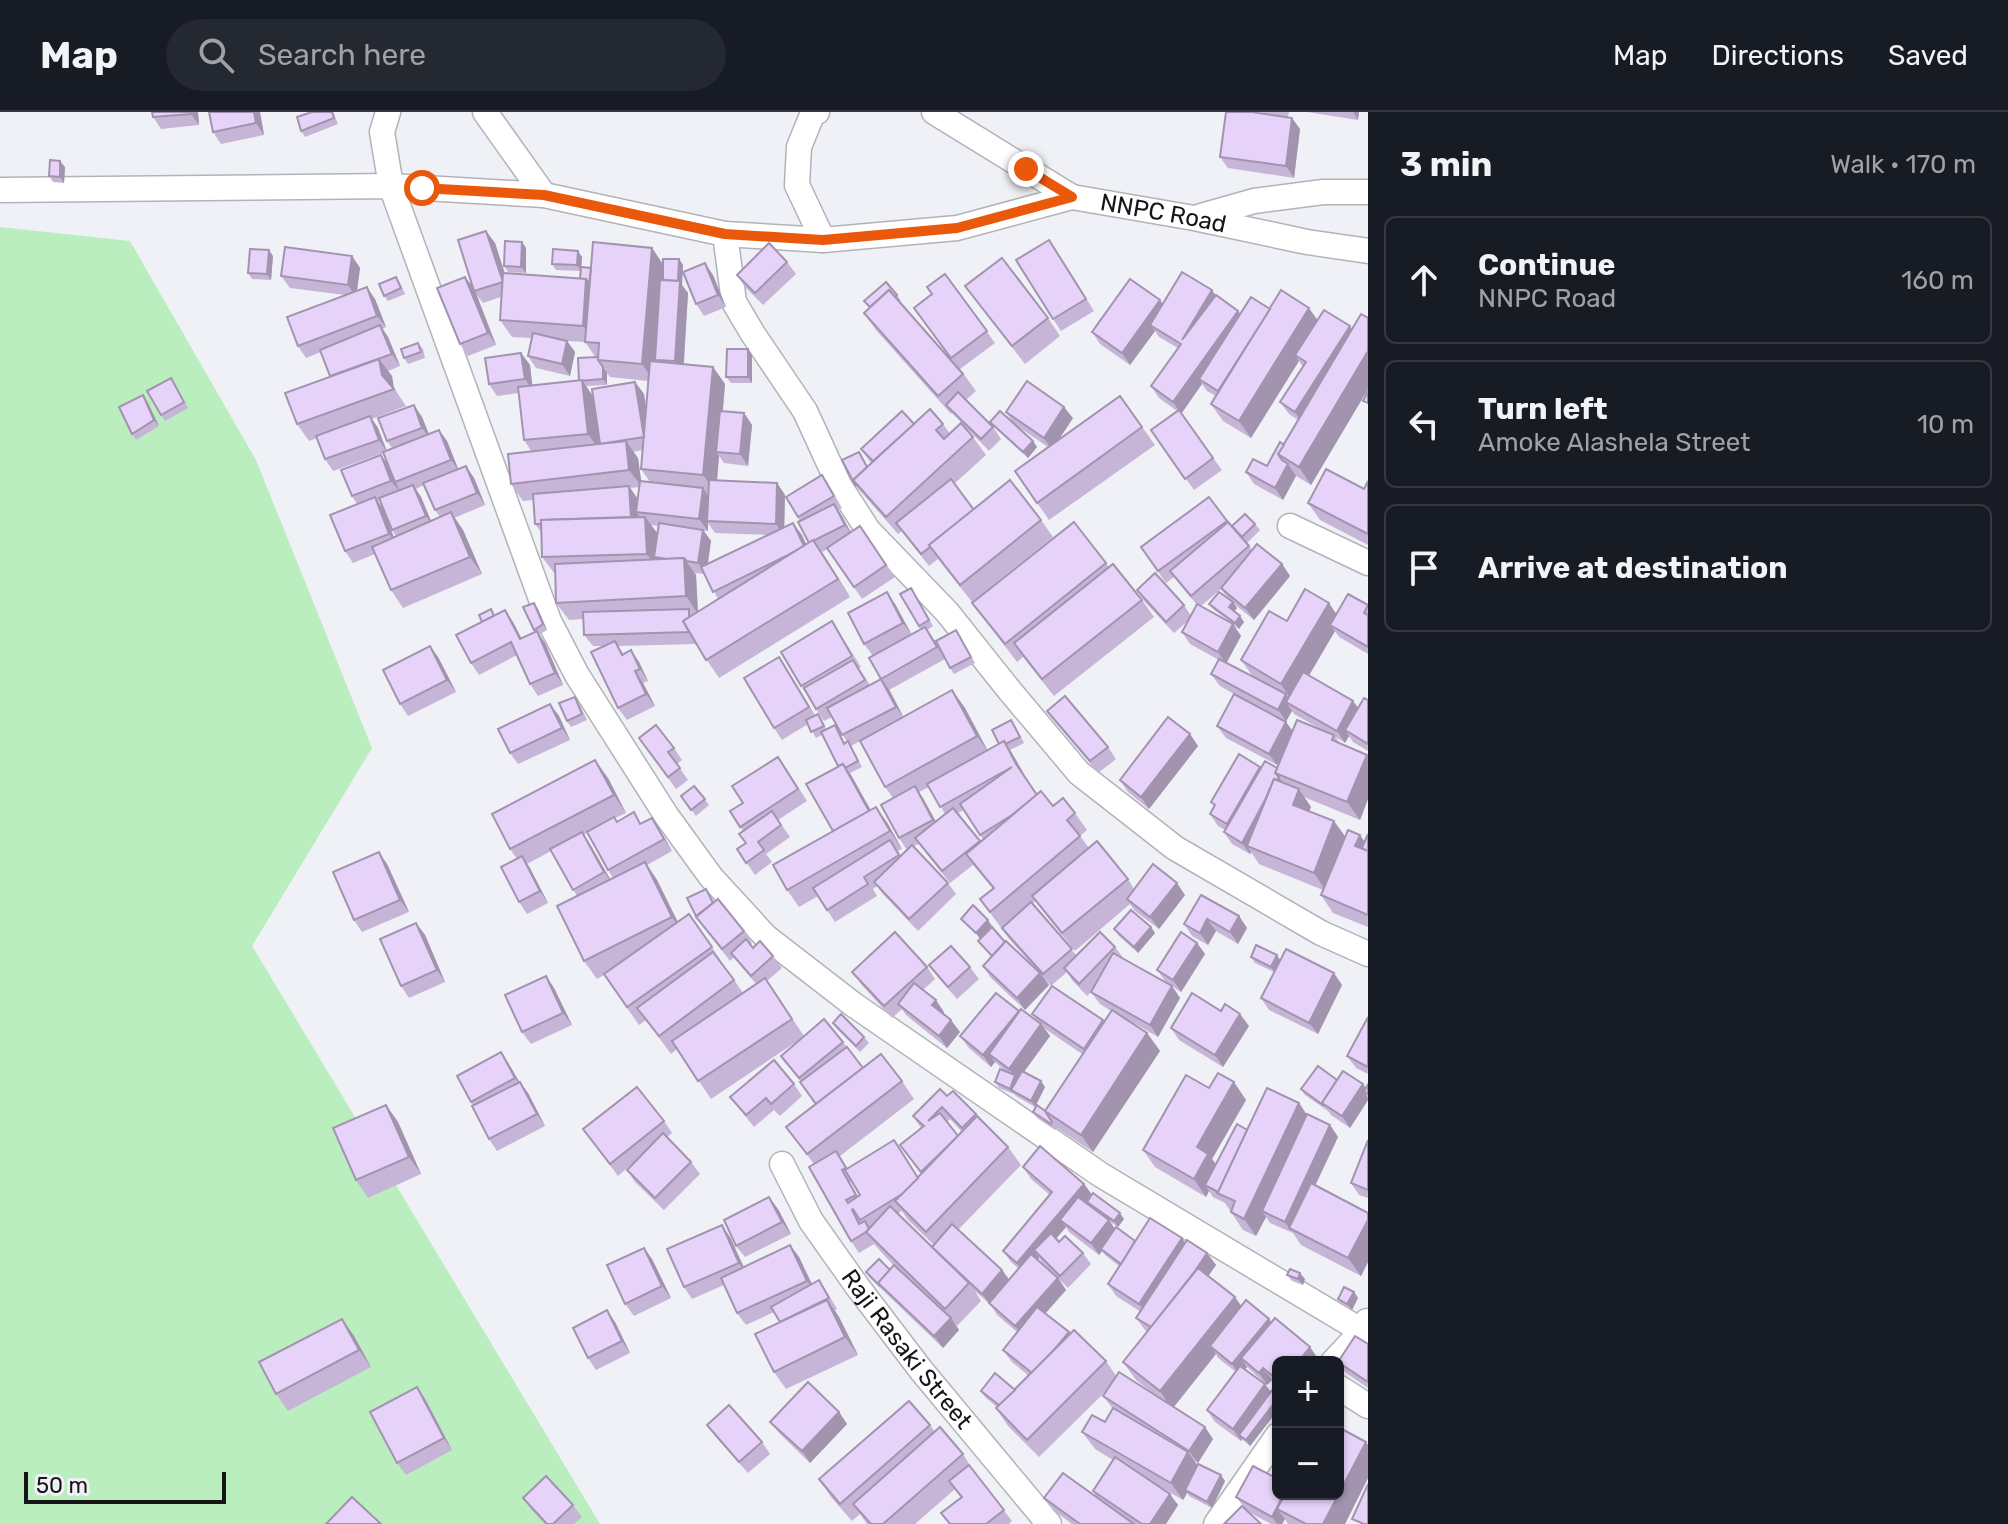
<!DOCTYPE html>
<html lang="en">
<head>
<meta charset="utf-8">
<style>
	body { margin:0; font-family:Rubik,sans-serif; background:#242831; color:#f1f3f6 }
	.controls { position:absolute; right:24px; bottom:24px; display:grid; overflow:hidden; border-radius:12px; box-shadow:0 2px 6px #0004 }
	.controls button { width:72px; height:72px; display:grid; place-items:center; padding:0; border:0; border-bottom:2px solid #363941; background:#171b24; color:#f1f3f6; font:40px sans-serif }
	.scale { position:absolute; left:24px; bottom:20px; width:202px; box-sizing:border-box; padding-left:8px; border:4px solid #161618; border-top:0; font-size:22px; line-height:28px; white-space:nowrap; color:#161618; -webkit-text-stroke:6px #eff1f6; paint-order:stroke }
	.stop { position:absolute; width:24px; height:24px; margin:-18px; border:6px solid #ea580c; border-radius:50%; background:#fff }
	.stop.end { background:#ea580c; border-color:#fff; box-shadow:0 2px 8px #0008 }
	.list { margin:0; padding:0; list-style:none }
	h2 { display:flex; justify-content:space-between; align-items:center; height:104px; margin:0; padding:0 32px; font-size:34px }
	h2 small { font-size:26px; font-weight:400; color:#9ea1a6 }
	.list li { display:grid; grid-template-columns:52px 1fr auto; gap:24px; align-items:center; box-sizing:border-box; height:128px; margin:0 16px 16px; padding:0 16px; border:2px solid #363941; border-radius:12px }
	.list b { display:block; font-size:30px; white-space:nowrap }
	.list p { margin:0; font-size:26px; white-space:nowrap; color:#9ea1a6 }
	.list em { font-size:26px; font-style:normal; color:#9ea1a6 }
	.icon { flex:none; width:44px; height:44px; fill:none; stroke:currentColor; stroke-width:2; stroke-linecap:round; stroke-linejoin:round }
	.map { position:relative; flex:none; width:1368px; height:1412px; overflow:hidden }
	header { display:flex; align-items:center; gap:48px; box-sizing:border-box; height:112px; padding:0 40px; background:#171b24; border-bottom:2px solid #363941 }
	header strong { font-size:38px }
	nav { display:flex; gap:44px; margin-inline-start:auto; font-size:28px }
	.search { width:560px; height:72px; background:#242831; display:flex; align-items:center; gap:20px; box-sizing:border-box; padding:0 28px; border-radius:44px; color:#9ea1a6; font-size:30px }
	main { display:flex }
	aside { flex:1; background:#171b24 }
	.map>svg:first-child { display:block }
	.green { fill:#baeebe }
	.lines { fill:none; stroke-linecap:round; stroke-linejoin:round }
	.minor-casing { stroke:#b1b3b8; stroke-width:27 }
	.minor { stroke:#fff; stroke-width:24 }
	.wall { fill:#c7b5d7; fill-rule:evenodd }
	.shaded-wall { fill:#a293af }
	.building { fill:#e7d2fa; stroke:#a293af; stroke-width:2 }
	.route { stroke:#ea580c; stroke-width:10 }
	.labels { text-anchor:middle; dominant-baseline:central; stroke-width:7; stroke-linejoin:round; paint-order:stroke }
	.street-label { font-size:24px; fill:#161618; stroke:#eff1f6 }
</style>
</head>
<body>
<header>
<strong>Map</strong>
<div class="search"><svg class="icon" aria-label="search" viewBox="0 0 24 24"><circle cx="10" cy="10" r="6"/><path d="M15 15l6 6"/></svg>Search here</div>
<nav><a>Map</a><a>Directions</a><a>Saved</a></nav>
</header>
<main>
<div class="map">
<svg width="1368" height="1412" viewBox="0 0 1368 1412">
	<rect width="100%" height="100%" fill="#eff1f6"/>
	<!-- green -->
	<path class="green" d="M0,115L130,129L256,348L372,636L252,834L600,1412H0Z"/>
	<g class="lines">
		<defs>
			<g id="minor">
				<path d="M388,0L382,20L391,74L549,509L577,563L666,703L711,765L766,825L854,893L1101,1063L1362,1219"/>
				<path d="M485,0L544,83"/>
				<path d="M817,0L812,3L799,35L797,73L823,128"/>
				<path d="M934,0L1072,85"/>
				<path id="s1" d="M0,78L391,74L544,83L725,122L823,128L957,116L1072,85L1194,106L1307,130L1368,139"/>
				<path d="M1201,104L1254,89L1323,80H1368"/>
				<path d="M725,122L734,190L753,222L805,299L839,373L868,418L947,500L1010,579L1079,661L1175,736L1321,821L1368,842"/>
				<path d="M1290,414L1368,451"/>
				<path id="s2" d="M782,1052L811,1109L857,1174L921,1258L1049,1412"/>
				<path d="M1333,1250L1362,1219L1367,1209"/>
				<path d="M1338,1275L1368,1294"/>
				<path d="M1216,1412L1278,1323"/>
			</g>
		</defs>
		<!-- minor casing -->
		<use href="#minor" class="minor-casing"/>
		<!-- minor -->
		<use href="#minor" class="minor"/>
	</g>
	<!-- wall -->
	<g class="wall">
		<path d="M198,0L199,13L161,17L153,5Z"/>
		<path d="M260,0L264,23L221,32L213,20Z"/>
		<path d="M312,0H333L338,12L305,25L301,19Z"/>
		<path d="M1260,0H1289L1288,5L1300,17L1294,66L1228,56L1220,45L1274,3Z"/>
		<path d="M1307,0H1359L1358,8Z"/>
		<path d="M65,55L64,71L53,70L49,64Z"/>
		<path d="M486,119L495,131L505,161L580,167L581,159L556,158L552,152L582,145L581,155L591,156L652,136L663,152L679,147L683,153L682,173L688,181L684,252L713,255L725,272L723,299L744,301L752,313L748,354L724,351L719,344L717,369L777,371L785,383L784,416L793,411L806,432L809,431L800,409L786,385L830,375L842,396L838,398L851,420L860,414L895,465L862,487L828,437L822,440L850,485L719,566L696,532L618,534L624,542L639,550L648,569L643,571L655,594L627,608L618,596L603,534H593L584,523V507L569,508L556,491L555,462L542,445V421L535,412L533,388L523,389L511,372L532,340L524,328L519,281L497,284L489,272L521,241L530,253L532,273L579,268L596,246L585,230L567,229L575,240L570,264L536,256L528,244L531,226L512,225L500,208L501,185L483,191L475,181L496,233L468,244L460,232ZM607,261L610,265L648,269L646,298L644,282L635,270L593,284L586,274L607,273ZM643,338L641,357L650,370L641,369L638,346L633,340ZM639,375L637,386L630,376ZM708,411L715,421L769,423L708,452L711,429L704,419H708ZM651,413L658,414L657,422ZM695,461L705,462L718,487L698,499L696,463Z"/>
		<path d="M1049,128L1094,199L1061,219L1053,207Z"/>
		<path d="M522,130L526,136V161L508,160L504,154Z"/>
		<path d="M273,144L271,168L252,167L248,161Z"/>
		<path d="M352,144L360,156L357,178L375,187L386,215L382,217L388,225L400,254L388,259L392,264L394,276L406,294L372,307L378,316L387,339L392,336L387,329L422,305L429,322L439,318L447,329L458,357L466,354L474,366L485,393L454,406L463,418L482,462L403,496L391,478L375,442L353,451L345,439L357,392L352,384L381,343L388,353L383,341L333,359L325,347L317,326L309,329L297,312L330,264L321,240L306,246L298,234L345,183L290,176L281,164ZM424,373L435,398L440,405L431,409L421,385L416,377ZM380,388L392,418L396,424L394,425L383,397L378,389Z"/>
		<path d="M787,150L796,162L763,193L745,175L737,163Z"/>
		<path d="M945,162L995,231L960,257L976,279L966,288L993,315L1001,327L989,339L952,301L951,302L876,218L864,201L870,196L864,189L897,183L901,189L900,190L953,250L914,196L932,182Z"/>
		<path d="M713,163L726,195L704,204L696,192Z"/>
		<path d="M396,165L400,171L405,182L388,189L384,184Z"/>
		<path d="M965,174L1048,206L1060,224L1025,252Z"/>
		<path d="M1215,184L1238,199L1241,202L1270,197L1350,214L1352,218L1368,206V277L1311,373L1296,364L1283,388L1254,372L1246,360L1267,354L1284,333L1298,308L1289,302L1280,290L1303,255L1299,249L1251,326L1223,309L1211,292L1216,284L1207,279L1202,272L1181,302L1222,358L1194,378L1151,318L1177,299L1159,286L1151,274L1178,236L1159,225L1155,219L1130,253L1100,232L1092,220L1163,192Z"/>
		<path d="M418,231L423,237L425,246L408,252L404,246Z"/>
		<path d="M752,243V271H731L726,265Z"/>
		<path d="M171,266L188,296L165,309L161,303Z"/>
		<path d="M1120,284L1155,333L1049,408L1015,359L1048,335L1014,312L1006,300L1073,306L1059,327Z"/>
		<path d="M147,289L159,314L136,328L132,322Z"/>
		<path d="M990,310L1033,329L1037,335L1028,346L995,316Z"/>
		<path d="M914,312H943L950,322L973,325L986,343L954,372L974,398L1041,408L1053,425L972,490L938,447L929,454L902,419L898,422L855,373L863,346L867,354L871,351L861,337Z"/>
		<path d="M1368,369V433L1320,408L1308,391L1364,377Z"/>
		<path d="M1209,385L1228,411L1233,416L1255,412L1260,418L1247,431L1243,427L1252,438L1282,452L1290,464L1254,508L1233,491L1237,496L1234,500L1244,510L1239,517L1233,513L1241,524L1226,551L1253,565L1241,548L1287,509L1336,502L1368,493V542L1339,525L1335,519L1309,564L1358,596L1368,588V639L1353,630L1349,624L1345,631L1336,625L1340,632L1367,643L1368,645V687L1360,708L1304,685L1311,695L1309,699L1345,725L1360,723L1364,730L1368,722V815L1333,801L1321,783L1323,778L1259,752L1251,740L1250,742L1232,732L1224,720L1225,718L1218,714L1210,702L1214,694L1211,690L1260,655L1261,656H1277L1283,641L1277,653L1226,626L1217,614L1234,582L1220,574L1211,562L1219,548L1190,532L1182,520L1189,508L1174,521L1145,490L1137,478L1184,493L1191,504L1197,493L1174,465L1166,471L1141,435ZM1221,477L1229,488L1209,492L1214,498L1232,511L1201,494ZM1292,599L1294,602L1324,619H1292L1286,610Z"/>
		<path d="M1074,410L1109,455L1142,488L1154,505L1054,584L1023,545L1017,550L972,491Z"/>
		<path d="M911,476L933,514L927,518L945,547L889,578L903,605L952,578L965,596L987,638L999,632L1015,614L1024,631L1010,638L1025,664L1037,682L1053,694L1075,701L1087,718L1080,724L1089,736L1128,767L1134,777L1185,783L1159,817L1135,799L1130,792L1075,839L1035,789L1032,792L1077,844L1115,835L1124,847L1172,874L1180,886L1158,925L1125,906L1147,921L1160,939L1093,1040L1057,1016L1055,1018L1037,1006L1033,1000L1045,999L1082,942L1044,916L1050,924L1024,960L1045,975L1035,995L1016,984L1014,982L999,976L995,970L1006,960L995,950L991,955L969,936L960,924L1019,900L1038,909L1032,902L1104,910L1111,899L1100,892L1091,880L1092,879L1087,884L1072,868L1067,860L1051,874L1043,865L1049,873L1025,898L991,866L983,854L992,845L978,829L1005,830L1036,857L1010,828L980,787L993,777L973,753L950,771L919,732L914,734L948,771L956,782L918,819L882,781L877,774L873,777L877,784L835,810L818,784L799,795L787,778L833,719L838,654L822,623L816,626L808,612L782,628L774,616L787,557L815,604L818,602L826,617L835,613L845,631L847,630L832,605L824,609L801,574L832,509L861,555L859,556L870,573L881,567L873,544L864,532L895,492L911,522L920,517L900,482ZM860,629L885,675L893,686L899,726L907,738L901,744L898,739L902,737L888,712L876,695L870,698L850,661L862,655L851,634ZM929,675L945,702L936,710L919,680ZM964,698L983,727L981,729L958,701Z"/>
		<path d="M538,497L547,518L539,523L545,531L563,573L538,584L530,572L517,543L479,563L471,551L495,504L505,498L513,510L521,526L535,520L534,518Z"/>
		<path d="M956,518L975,551L954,562L950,556Z"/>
		<path d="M438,545L456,580L408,604L400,592Z"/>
		<path d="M575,585L579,591L587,608L571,615L567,609Z"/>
		<path d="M550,592L559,604L570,628L518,652L510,641Z"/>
		<path d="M1047,599L1108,635L1116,647L1098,661L1056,611Z"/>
		<path d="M1190,622L1198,634L1149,697L1128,680L1120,668Z"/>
		<path d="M639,626L674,636L682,648L677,652L688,668L676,677Z"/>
		<path d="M786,656L807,689L778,708L790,725L766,742L772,750L755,763L737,737L746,731L743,719L730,699L743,691Z"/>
		<path d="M608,666L626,701L615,706L617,710L641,712L660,718L672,739L647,753L657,768L678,810L689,802L743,881L756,872L734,845L730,849L696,805L706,777L714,790L744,819L752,831L750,833L753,836L773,844L782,856L767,869L804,924L843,930L863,956L902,969L914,987L840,1044L848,1057L902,1040L918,1065L921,1062L900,1033L921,1016L913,1004L947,984L976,1002L1008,1035L1021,1053L958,1118L1002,1158L1009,1168L1019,1157L1011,1150L1003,1139L1050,1083L1031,1067L1023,1055L1084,1072L1092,1083L1124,1107L1118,1115L1109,1109L1115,1117L1135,1129L1185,1131L1207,1141L1216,1153L1208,1164L1241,1194L1269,1207L1271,1210L1310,1235L1318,1247L1316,1250H1278V1273L1272,1268L1267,1273L1247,1255L1245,1258L1271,1280L1278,1275V1298L1250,1334L1242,1327L1241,1329L1215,1310L1207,1298L1236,1260L1218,1246L1216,1242L1174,1295L1213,1327L1198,1351L1195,1349L1197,1353L1225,1369L1212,1396L1189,1384L1187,1381L1183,1388L1159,1374L1178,1393L1166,1412H1072L1053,1398L1044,1386H1097L1093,1379L1113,1348L1095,1337L1082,1320L1105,1310L1113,1297L1103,1284L1108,1277L1039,1345L1008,1314L996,1296L997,1295L985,1285L981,1279L1015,1278L1029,1264L1012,1250L1003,1238L1017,1220L997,1203L991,1193L975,1179L981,1189L957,1214L954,1211L959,1218L943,1236L870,1166L866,1160L890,1158L894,1154L874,1132L859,1141L851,1129L814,1052L786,1015L815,992L801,970L781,944L802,926L711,987L677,937L671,942L646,908L639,913L604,863L597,867L584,849L577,784L551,739L527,752L548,791L527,802L519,790L517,747L510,737ZM587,721L608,758L613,766L610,767L584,723ZM950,1007L962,1020L958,1024L947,1010ZM851,1069L860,1083L858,1084L850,1070ZM902,1099L907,1107L934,1133L932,1135L897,1102ZM1066,1115L1069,1120L1099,1143L1102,1139L1105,1143L1119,1154L1108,1172L1116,1184L1141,1200L1136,1206L1145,1218L1147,1220L1123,1250L1136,1268L1155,1283L1116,1264L1106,1249L1045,1201L1066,1178L1058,1166L1068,1176L1091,1152L1083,1141L1059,1130L1056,1127ZM1039,1146L1042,1150L1057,1165L1038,1148Z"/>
		<path d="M694,674L709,693L696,704L681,684Z"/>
		<path d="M387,752L409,800L362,820L354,808Z"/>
		<path d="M1201,783L1239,804L1247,816L1238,832L1216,819L1208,833L1192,824L1184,812Z"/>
		<path d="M416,811L425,823L445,870L409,886L401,874Z"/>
		<path d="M1151,815L1155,821L1138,841L1118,823L1114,817Z"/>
		<path d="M1197,831L1205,842L1181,880L1166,870L1157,858Z"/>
		<path d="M1251,845L1280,848L1342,873L1318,922L1269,898L1261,886L1274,860L1255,851Z"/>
		<path d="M929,853L970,855L979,867L957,887L938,865Z"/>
		<path d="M927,855L935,867L923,878L944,900L943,901L960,920L947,936L906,903L902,897L892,906L861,872L852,860Z"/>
		<path d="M546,864L554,876L572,913L531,932L522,920Z"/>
		<path d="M1368,905V962L1356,956L1347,944Z"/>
		<path d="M833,911L864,925L869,931L860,940L837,917Z"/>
		<path d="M1249,914L1223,955L1179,928L1171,916Z"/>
		<path d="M501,940L519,970L528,981L545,1014L497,1039L489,1027L471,990Z"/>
		<path d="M1337,968L1366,976L1368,972V988L1350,1016L1331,1003L1328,999L1305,983L1301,977Z"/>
		<path d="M794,972L802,984L780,1004L774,998L754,1015L730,985Z"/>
		<path d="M1209,976L1246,988L1212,1047L1216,1052L1247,1018L1299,991L1307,1003L1330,1013L1338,1025L1315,1074L1368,1101V1150L1361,1164L1301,1133L1293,1121L1270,1111L1266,1105L1256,1124L1243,1118L1225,1091L1213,1085L1209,1079L1206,1085L1155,1055L1143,1038Z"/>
		<path d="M386,993L398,1010L421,1062L368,1086L356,1068Z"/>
		<path d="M664,1009L672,1021L667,1025L691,1050L700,1062L664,1098L635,1070L627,1058L632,1052L618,1064L583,1017Z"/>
		<path d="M1368,1028V1086L1359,1083L1351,1071Z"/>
		<path d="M778,1097L791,1122L745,1145L736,1134Z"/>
		<path d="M730,1125L744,1155L790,1133L799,1145L812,1172L819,1168L827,1180L837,1197L835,1198L839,1205L858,1243L786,1277L774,1260L780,1210L774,1200L746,1213L737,1201L724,1173L692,1187L684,1175Z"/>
		<path d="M644,1136L652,1147L671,1186L634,1204L625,1192Z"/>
		<path d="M1287,1163L1305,1167L1303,1173L1292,1169Z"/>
		<path d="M1354,1180L1358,1186L1352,1198L1342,1193L1338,1187Z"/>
		<path d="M342,1207L354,1224L371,1255L288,1299L276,1282Z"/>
		<path d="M615,1210L630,1241L596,1258L588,1246Z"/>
		<path d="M1368,1232V1276L1346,1261L1338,1250Z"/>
		<path d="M417,1275L425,1287L452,1338L406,1363L397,1351Z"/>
		<path d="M839,1300L847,1312L810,1351L779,1321L770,1310Z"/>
		<path d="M707,1313L762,1330L770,1342L748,1361L716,1325Z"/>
		<path d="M930,1313L935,1320L963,1342L974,1360L1012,1409L1009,1412H949L941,1401L961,1386L955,1377L915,1412H867L860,1402L852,1409L831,1385L819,1367Z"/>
		<path d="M1366,1330L1368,1333V1366L1345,1412H1288L1285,1407L1282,1412H1271L1247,1399L1236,1385L1278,1382Z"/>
		<path d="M523,1386L573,1393L582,1405L574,1412H545L531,1397Z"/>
	</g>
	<!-- shaded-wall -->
	<g class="shaded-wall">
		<path d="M191,0H198L199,13L191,2Z"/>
		<path d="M254,0H260L264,23L256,11Z"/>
		<path d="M1353,0H1359L1358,8Z"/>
		<path d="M1292,6L1300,17L1294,66L1286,54Z"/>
		<path d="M60,49L65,55L64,71L60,65Z"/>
		<path d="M486,119L495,131L511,182L503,170Z"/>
		<path d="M522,130L526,136V161L521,155Z"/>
		<path d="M652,136L664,154L654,269L642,252Z"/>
		<path d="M269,138L273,144L271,168L267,162Z"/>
		<path d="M578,139L582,145L581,159L577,153Z"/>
		<path d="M352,144L360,156L356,185L348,173Z"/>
		<path d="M679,147L683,153L682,173L688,181L683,261L675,249Z"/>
		<path d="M705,151L713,163L726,195L718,183Z"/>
		<path d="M465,165L474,176L496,233L488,221Z"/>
		<path d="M586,167L598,185L595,231L583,214Z"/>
		<path d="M367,175L375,187L386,215L377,204Z"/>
		<path d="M1212,178L1220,190L1182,228Z"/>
		<path d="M1160,188L1168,200L1150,213L1155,219L1130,253L1122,241Z"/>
		<path d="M1309,196L1321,213L1295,243L1299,249L1251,326L1239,309Z"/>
		<path d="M1238,199L1247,211L1199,267L1202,272L1181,302L1173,290Z"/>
		<path d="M380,213L388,225L400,254L392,242Z"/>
		<path d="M1350,214L1358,226L1303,312L1295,300Z"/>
		<path d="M567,229L575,240L570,264L562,252Z"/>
		<path d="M748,237L752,243V271L748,265Z"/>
		<path d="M1368,239V277L1311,373L1299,355Z"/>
		<path d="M521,241L530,253L533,279L525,267Z"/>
		<path d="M379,247L392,264L394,277L382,263Z"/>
		<path d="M603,255L607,261V273L603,267Z"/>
		<path d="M713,255L725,272L719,340H716L719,344L716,380L703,363Z"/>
		<path d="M582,268L594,286L600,339L588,322Z"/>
		<path d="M635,270L644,282L652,337L644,325Z"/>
		<path d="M143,283L147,289L159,314L154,308Z"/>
		<path d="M414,293L422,305L431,328L422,316Z"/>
		<path d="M1064,295L1073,306L1052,338L1044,326Z"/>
		<path d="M744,301L752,313L748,354L740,342Z"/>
		<path d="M370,304L378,316L387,340L379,328Z"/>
		<path d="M439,318L447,329L459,359L451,348Z"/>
		<path d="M626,329L638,346L642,375L629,358Z"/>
		<path d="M1033,329L1037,335L1028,346L1023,340Z"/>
		<path d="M381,343L389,354L400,380L391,369Z"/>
		<path d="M1288,352L1296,364L1283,388L1275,376Z"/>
		<path d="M466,354L474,366L485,393L477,381Z"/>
		<path d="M777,371L785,383L784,424L776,412Z"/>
		<path d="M413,373L421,385L434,416L426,404Z"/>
		<path d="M629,374L637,386L636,400L639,404L640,417L631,405Z"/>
		<path d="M703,376L711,388L707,409L708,411V419L699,407Z"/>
		<path d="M375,385L383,397L397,434L389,422Z"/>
		<path d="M834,392L842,404L853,425L845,413Z"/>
		<path d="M451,400L463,418L482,462L470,445Z"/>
		<path d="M645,405L658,422L654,445L659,452V459L647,442Z"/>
		<path d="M793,411L802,423L813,447L805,436Z"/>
		<path d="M703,418L711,429L706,463L698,451Z"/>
		<path d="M813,428L825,445L850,485L838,467Z"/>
		<path d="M684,446L696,463L698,502L686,484Z"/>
		<path d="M1282,452L1290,464L1254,508L1245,496Z"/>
		<path d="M887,480L895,492L912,523L903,511Z"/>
		<path d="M1233,490L1237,496L1233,501L1229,495Z"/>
		<path d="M534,491L538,497L547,518L543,512Z"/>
		<path d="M1329,491L1341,509L1330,513L1335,519L1293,590L1281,572Z"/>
		<path d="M505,498L513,510L528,539L520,527Z"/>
		<path d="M1240,504L1244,510L1239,517L1235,511Z"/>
		<path d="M1233,512L1241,524L1226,552L1218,540Z"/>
		<path d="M925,515L933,526L945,547L937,535Z"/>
		<path d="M537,519L545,531L563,573L555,561Z"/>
		<path d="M430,534L438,545L456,580L447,568Z"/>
		<path d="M631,538L639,550L648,569L640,557Z"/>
		<path d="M779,545L787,557L817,607L809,595Z"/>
		<path d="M635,559L643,571L655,594L646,582Z"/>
		<path d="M881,567L890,579L904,606L896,595Z"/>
		<path d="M952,578L965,596L989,641L977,624Z"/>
		<path d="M1286,582L1294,594L1286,590L1292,599L1286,609L1278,598Z"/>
		<path d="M1353,589L1362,601L1345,618L1349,624L1345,631L1337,619Z"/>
		<path d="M550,592L559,604L570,628L562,616Z"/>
		<path d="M1286,610L1294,621L1277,653L1269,642Z"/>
		<path d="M1190,622L1198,634L1149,697L1141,685Z"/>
		<path d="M1004,629L1012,641L1025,664L1016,652Z"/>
		<path d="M1367,643L1368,645V687L1360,708L1347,690Z"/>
		<path d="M595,648L608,666L626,701L614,683Z"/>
		<path d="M843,652L851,663L878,711L869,699Z"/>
		<path d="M1260,655L1269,666L1235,724L1227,712Z"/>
		<path d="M1279,665L1287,677L1247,734L1251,740L1250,742L1242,731Z"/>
		<path d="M915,674L923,686L941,719L933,708Z"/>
		<path d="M1299,677L1311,695L1305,710L1293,693Z"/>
		<path d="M876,695L888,712L902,737L890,719Z"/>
		<path d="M652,706L660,718L672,739L664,727Z"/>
		<path d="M1334,709L1347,727L1326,779L1314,761Z"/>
		<path d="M582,720L590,732L613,772L604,760Z"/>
		<path d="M1360,723L1368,735V739L1355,734Z"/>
		<path d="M379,740L387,752L409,800L400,788Z"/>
		<path d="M522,744L530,756L548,791L540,779Z"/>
		<path d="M645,750L657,768L684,823L672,805Z"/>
		<path d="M1177,771L1185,783L1159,817L1150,805Z"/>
		<path d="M1239,804L1247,816L1238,832L1230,820Z"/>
		<path d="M1207,807L1216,819L1208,833L1200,821Z"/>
		<path d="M988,808L992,814L980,827L976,821Z"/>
		<path d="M416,811L425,823L445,870L437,858Z"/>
		<path d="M1151,815L1155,821L1138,841L1134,835Z"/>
		<path d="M1197,831L1205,842L1181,880L1173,868Z"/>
		<path d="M1277,843L1281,849L1275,861L1271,855Z"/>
		<path d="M1040,861L1049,873L1025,898L1017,886Z"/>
		<path d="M1334,861L1342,873L1318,922L1309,911Z"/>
		<path d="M546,864L554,876L572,913L563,901Z"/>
		<path d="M1172,874L1180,886L1158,925L1150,913Z"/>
		<path d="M936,888L944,900L941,904L932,893Z"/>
		<path d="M1019,899L1027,911L989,942L995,950L991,955L983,943Z"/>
		<path d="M1240,902L1249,914L1223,955L1215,943Z"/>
		<path d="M951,908L960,920L947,936L939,924Z"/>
		<path d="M1041,912L1050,924L1018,968L1011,978L1014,983L1010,977L1015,965L1009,957Z"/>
		<path d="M1147,921L1160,939L1093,1040L1081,1023Z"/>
		<path d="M501,940L509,952L524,978L515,966Z"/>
		<path d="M1041,969L1045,975L1035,995L1031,989Z"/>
		<path d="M520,970L528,981L545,1014L537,1002Z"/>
		<path d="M1234,970L1246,988L1212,1047L1221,1059L1205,1073L1209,1079L1206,1085L1194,1067L1197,1035Z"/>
		<path d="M1363,972L1368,979L1364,980L1368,986V988L1350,1016L1342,1004Z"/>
		<path d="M1299,991L1311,1009L1262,1099L1266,1105L1256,1124L1244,1107Z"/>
		<path d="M386,993L398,1010L421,1062L409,1045Z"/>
		<path d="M1330,1013L1338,1025L1294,1118L1289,1116L1293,1122L1285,1110Z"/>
		<path d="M1084,1072L1093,1084L1067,1113L1060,1108L1066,1115L1040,1145L1034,1138L1039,1146L1025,1163L1017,1151Z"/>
		<path d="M769,1085L778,1097L791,1122L782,1110Z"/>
		<path d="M1120,1101L1124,1107L1118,1115L1114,1109Z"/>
		<path d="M1109,1108L1117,1120L1099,1143L1091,1131Z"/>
		<path d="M1368,1108V1150L1361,1164L1348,1146Z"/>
		<path d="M722,1113L730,1125L747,1163L739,1151Z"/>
		<path d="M1182,1126L1190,1138L1148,1204L1139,1192Z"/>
		<path d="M790,1133L799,1145L816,1181L807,1169Z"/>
		<path d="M644,1136L652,1147L671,1186L662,1174Z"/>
		<path d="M1207,1141L1216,1153L1163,1229L1155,1217Z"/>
		<path d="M1002,1158L1011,1170L990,1193L982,1182Z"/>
		<path d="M1300,1161L1305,1167L1303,1173L1298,1167Z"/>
		<path d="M1058,1166L1066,1178L1024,1226L1015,1214Z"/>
		<path d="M1354,1180L1358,1186L1352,1198L1347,1192Z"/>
		<path d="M1235,1185L1247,1202L1210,1234L1216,1242L1172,1297L1160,1279Z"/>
		<path d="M827,1188L839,1205L858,1243L845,1225Z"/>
		<path d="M607,1198L615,1210L630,1241L622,1229Z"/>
		<path d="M951,1206L959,1218L943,1236L934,1224Z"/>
		<path d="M342,1207L354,1224L371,1255L359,1238Z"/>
		<path d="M1269,1207L1277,1218L1241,1246L1247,1255L1240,1263L1232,1252Z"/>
		<path d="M1310,1235L1318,1247L1316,1250H1298Z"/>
		<path d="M1263,1256L1272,1268L1267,1273L1259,1261Z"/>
		<path d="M1265,1272L1274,1284L1239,1323L1242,1327L1241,1329L1233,1317Z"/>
		<path d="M417,1275L425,1287L452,1338L444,1326Z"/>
		<path d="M1278,1286V1298L1250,1334L1246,1328Z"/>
		<path d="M839,1300L847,1312L810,1351L802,1339Z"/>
		<path d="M1205,1315L1213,1327L1198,1351L1189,1339Z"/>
		<path d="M1366,1330L1368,1333V1366L1345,1412H1323Z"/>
		<path d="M1188,1340L1200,1357L1185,1378L1187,1381L1183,1388L1171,1371Z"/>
		<path d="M1221,1363L1225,1369L1212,1396L1207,1390Z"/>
		<path d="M1170,1382L1178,1393L1166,1412H1150Z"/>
		<path d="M1284,1382H1295L1277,1397L1285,1407L1282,1412H1277L1272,1405Z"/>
	</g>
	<!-- building -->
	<g class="building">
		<path d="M152,0H191V2L153,5Z"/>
		<path d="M209,0H254L256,11L213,20Z"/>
		<path d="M312,0H332L334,6L301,19L297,5Z"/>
		<path d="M1226,0H1252L1292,6L1286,54L1220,45Z"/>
		<path d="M50,48L60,49V65L49,64Z"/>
		<path d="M486,119L503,170L474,179L458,128Z"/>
		<path d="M1049,128L1086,187L1053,207L1016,148Z"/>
		<path d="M505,129L522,130L521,155L504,154Z"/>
		<path d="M593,130L652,136L642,252L598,248L599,231L585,230Z"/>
		<path d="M769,131L787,150L755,181L737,163Z"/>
		<path d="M285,135L352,144L348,173L281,164Z"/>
		<path d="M250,137L269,138L267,162L248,161Z"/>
		<path d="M553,137L578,139L577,153L552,152Z"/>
		<path d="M1002,146L1048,206L1012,234L965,174Z"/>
		<path d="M663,147H679L678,169L663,168Z"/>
		<path d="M705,151L718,183L696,192L683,160Z"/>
		<path d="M581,155L591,156L589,172L586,167H580Z"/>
		<path d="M1182,160L1212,178L1182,228L1216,183L1238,199L1173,290L1151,274L1181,232L1150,213Z"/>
		<path d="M503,161L586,167L583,214L500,208Z"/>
		<path d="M945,162L987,219L951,246L914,196L932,182L927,175Z"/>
		<path d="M396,165L401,176L384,184L379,172Z"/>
		<path d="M465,165L488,221L460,232L437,176Z"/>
		<path d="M1130,167L1160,188L1122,241L1092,220Z"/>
		<path d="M660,168L680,169L675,249L655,248Z"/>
		<path d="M886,170L897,183L895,185L889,178L870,195L864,189Z"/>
		<path d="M367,175L377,204L298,234L287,205Z"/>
		<path d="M889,178L963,262L938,284L864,201Z"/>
		<path d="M1281,178L1309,196L1239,309L1211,292Z"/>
		<path d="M1251,185L1270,197L1218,279L1199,267Z"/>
		<path d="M1324,198L1350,214L1295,300L1280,290L1306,250L1295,243Z"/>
		<path d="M1361,202L1368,206V239L1299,355L1278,342Z"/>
		<path d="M380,213L392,242L330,264L320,238Z"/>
		<path d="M533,221L567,229L562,252L528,244Z"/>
		<path d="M418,231L421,240L404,246L401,237Z"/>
		<path d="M727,237H748V265H726Z"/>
		<path d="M521,241L525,267L489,272L485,246Z"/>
		<path d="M598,245V248L603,255V267L579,269L578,246Z"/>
		<path d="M379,247L382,263L394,277L297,312L285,281Z"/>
		<path d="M650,249L713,255L703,363L641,357Z"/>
		<path d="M171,266L184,290L161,303L147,279Z"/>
		<path d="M582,268L588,322L524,328L518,275Z"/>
		<path d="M1027,269L1064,295L1044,326L1006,300Z"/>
		<path d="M635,270L644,325L600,332L592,277Z"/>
		<path d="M1368,279V291L1363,289Z"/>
		<path d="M958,280L993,315L981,327L946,293Z"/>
		<path d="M143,283L154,308L132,322L119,295Z"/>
		<path d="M1120,284L1142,315L1037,391L1015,359Z"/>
		<path d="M414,293L422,316L387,329L378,306Z"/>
		<path d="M930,297L943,312L936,318L944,327L961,311L973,325L886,405L853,368Z"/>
		<path d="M1179,298L1213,346L1185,367L1151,318Z"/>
		<path d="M720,299L744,301L740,342L716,340Z"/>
		<path d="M902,299L914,312L873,349L861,337Z"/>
		<path d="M1000,299L1033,329L1023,340L990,310Z"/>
		<path d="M370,304L379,328L325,347L316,324Z"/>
		<path d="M439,318L451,348L395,370L383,340Z"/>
		<path d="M626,329L629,358L511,372L508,342Z"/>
		<path d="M1280,330L1284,333L1278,342L1282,348L1288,352L1275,376L1246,360L1253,347L1267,354Z"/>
		<path d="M859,340L867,355L853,368L856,373H855L842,348Z"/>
		<path d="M381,343L391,369L352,384L341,358Z"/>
		<path d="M466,354L477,381L435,398L423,371Z"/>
		<path d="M1326,357L1364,377L1368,369V422L1308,391Z"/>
		<path d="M822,363L834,384L798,405L786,385Z"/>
		<path d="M951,367L974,398L929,433L930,435L921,442L896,411Z"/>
		<path d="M709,368L777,371L776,412L707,409Z"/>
		<path d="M1010,368L1041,408L960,473L929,433Z"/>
		<path d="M640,369L703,376L699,407L636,400Z"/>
		<path d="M413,373L426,404L392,418L379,386Z"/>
		<path d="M629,374L631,405L541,408V412H535L533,382Z"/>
		<path d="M375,385L389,422L345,439L330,403Z"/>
		<path d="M1209,385L1227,409L1158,459L1141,435Z"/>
		<path d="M834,392L845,413L809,431L798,410Z"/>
		<path d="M451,400L470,445L391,478L372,435Z"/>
		<path d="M1245,402L1255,412L1242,425L1232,414Z"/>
		<path d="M645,405L647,442L542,445L541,408Z"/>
		<path d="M1074,410L1106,451L1005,532L972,491Z"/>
		<path d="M1228,410L1249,434L1191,484L1170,459Z"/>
		<path d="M659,411L703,418L698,451L687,449L684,446L667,447L654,445Z"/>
		<path d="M793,411L804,434L786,444L713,480L701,455Z"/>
		<path d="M860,414L886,453L854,475L827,436Z"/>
		<path d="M813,428L838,467L706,548L683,509Z"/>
		<path d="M1257,432L1282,452L1245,496L1221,476Z"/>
		<path d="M684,446L686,484L556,491L555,452Z"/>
		<path d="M1113,452L1142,488L1042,567L1014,531Z"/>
		<path d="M1155,461L1184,493L1166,510L1137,478Z"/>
		<path d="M911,476L929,508L919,514L900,482Z"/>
		<path d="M1305,477L1329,491L1281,572L1241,548L1269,499L1287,509Z"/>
		<path d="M887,480L903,511L864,532L848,501Z"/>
		<path d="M1219,480L1233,490L1229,495L1240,504L1235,511L1209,492Z"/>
		<path d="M1348,482L1368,493L1364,501L1368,503V535L1330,513Z"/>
		<path d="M534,491L543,512L534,518L523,495Z"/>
		<path d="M1197,492L1233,512L1218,540L1182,520Z"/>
		<path d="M491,497L494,504L482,510L479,503Z"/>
		<path d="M689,497V505L683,509L689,520L584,523L583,500Z"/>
		<path d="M505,498L520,527L537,519L555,561L530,572L511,530L471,551L456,523Z"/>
		<path d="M832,509L852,544L801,574L781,540Z"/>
		<path d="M925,515L937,535L881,567L869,546Z"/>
		<path d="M956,518L971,545L950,556L936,529Z"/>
		<path d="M615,529L622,543L631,538L640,557L635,559L646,582L618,596L591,540Z"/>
		<path d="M430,534L447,568L400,592L383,558Z"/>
		<path d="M779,545L809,595L774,616L744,566Z"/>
		<path d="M1219,547L1286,582L1278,598L1211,562Z"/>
		<path d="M853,548L865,568L816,597L804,576Z"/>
		<path d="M1303,560L1353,589L1337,619L1286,590Z"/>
		<path d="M881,567L896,595L842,623L827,596Z"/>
		<path d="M952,578L977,624L885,675L860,629Z"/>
		<path d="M1234,582L1286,610L1269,642L1217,614Z"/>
		<path d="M1065,584L1108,635L1090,649L1047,599Z"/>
		<path d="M575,585L582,602L567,609L559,591Z"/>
		<path d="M1364,586L1368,588V632L1345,618Z"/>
		<path d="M550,592L562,616L510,641L498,617Z"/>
		<path d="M818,602L824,614L811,620L806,608Z"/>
		<path d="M1168,605L1190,622L1141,685L1120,668Z"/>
		<path d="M1011,608L1020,625L1005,632L1004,629L999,632L992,618Z"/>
		<path d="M1297,608L1334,623L1332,628L1367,643L1347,690L1275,661Z"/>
		<path d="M656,613L674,636L668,640L680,656L668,665L639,626Z"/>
		<path d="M835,613L844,632L848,629L858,649L845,656L843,652L838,654L821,620Z"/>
		<path d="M1004,629L1016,652L1037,683L1012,703L980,723L960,692L1012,655L940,695L927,672Z"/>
		<path d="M1239,642L1260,655L1227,712L1210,702L1215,693L1211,690Z"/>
		<path d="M778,645L798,677L740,715L730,699L743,691L732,674Z"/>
		<path d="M595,648L614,683L510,737L492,702Z"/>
		<path d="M1265,649L1277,656L1275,661L1279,665L1277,668L1274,667L1265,688L1242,731L1224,720Z"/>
		<path d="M843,652L869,699L833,719L806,672Z"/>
		<path d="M1274,667L1299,677L1293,693L1334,709L1314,761L1247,734Z"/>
		<path d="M694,674L705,687L691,698L681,684Z"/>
		<path d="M915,674L933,708L899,726L881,693Z"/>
		<path d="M1041,679L1053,694L1063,686L1075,701L1067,708L1080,724L990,800L980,787L994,776L966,742Z"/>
		<path d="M876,695L890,719L787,778L773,753Z"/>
		<path d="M953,696L980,729L942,759L915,726Z"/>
		<path d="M772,699L781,713L758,730L764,738L746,751L737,737L746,731L739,722Z"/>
		<path d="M634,700L640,712L652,706L664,727L608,758L587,720L614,705L617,710Z"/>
		<path d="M1348,718L1360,723L1355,734L1368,739V803L1321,783Z"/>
		<path d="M582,720L604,760L573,778L550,737Z"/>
		<path d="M1368,722V739L1362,736Z"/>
		<path d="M890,728L899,743L864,765L868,772L827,798L813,776Z"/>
		<path d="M1097,729L1128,767L1062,821L1032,784Z"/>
		<path d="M912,733L948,771L909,807L874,770Z"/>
		<path d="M379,740L400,788L354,808L333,760Z"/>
		<path d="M522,744L540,779L519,790L501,755Z"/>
		<path d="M645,750L672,805L584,849L557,794Z"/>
		<path d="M1153,752L1177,771L1150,805L1127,787Z"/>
		<path d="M706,777L713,791L696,804L687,786Z"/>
		<path d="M1201,783L1239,804L1230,820L1207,807L1200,821L1184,812Z"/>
		<path d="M718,787L744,819L722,837L696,805Z"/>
		<path d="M1031,790L1072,837L1043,862L1002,816Z"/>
		<path d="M973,793L988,808L976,821L961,807Z"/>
		<path d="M1131,798L1151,815L1134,835L1114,817Z"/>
		<path d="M689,802L712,835L627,895L604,862Z"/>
		<path d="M416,811L437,858L401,874L380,827Z"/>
		<path d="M992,815L1005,830L992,844L978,829Z"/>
		<path d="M895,820L927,855L884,894L852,860Z"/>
		<path d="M1100,820L1115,835L1079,872L1064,856Z"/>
		<path d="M1181,820L1197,831L1173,868L1157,858Z"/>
		<path d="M746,827L753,836L760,829L773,844L751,864L731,841Z"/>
		<path d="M1006,829L1040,861L1017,886L983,854Z"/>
		<path d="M1256,833L1277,843L1271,855L1251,845Z"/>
		<path d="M951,834L970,855L948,875L929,853Z"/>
		<path d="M1286,837L1334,861L1309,911L1261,886Z"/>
		<path d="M713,840L734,868L659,924L637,896Z"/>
		<path d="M1113,841L1172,874L1150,913L1091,880Z"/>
		<path d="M546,864L563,901L522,920L505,883Z"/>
		<path d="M765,866L792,907L698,969L672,929Z"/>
		<path d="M914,871L936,888L932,893L951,908L939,924L898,892Z"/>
		<path d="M1052,874L1103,908L1084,937L1032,902Z"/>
		<path d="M996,881L1019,899L983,943L960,924Z"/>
		<path d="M1192,881L1221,899L1225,892L1240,902L1215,943L1171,916Z"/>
		<path d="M1021,897L1041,912L1009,957L989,942Z"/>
		<path d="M1112,898L1147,921L1081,1023L1045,999Z"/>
		<path d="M841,902L864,925L856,934L833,911Z"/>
		<path d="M1368,905V955L1347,944Z"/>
		<path d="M824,907L843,930L799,966L781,944Z"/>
		<path d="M847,935L863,956L816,992L800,970Z"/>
		<path d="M501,940L515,966L471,990L457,964Z"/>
		<path d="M881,942L902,969L807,1042L786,1015Z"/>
		<path d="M774,948L794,972L771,992L766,986L746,1003L730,985Z"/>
		<path d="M1318,954L1337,968L1322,991L1324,992L1323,993L1301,977Z"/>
		<path d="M1000,957L1015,963L1010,977L995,970Z"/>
		<path d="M1022,959L1041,969L1031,989L1011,978Z"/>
		<path d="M1343,959L1363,972L1342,1004L1322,991Z"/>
		<path d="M1218,961L1234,970L1197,1035L1208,1042L1194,1067L1143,1038L1186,963L1209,976Z"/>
		<path d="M520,970L537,1002L489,1027L472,994Z"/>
		<path d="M1368,972V982L1364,980Z"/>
		<path d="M637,975L664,1009L610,1052L583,1017Z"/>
		<path d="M1267,976L1299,991L1244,1107L1231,1100L1235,1089L1217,1081Z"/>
		<path d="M940,977L947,984L953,979L976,1002L962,1016L942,995L928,1009L940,1001L958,1024L921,1060L900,1033L924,1014L913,1004Z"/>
		<path d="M386,993L409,1045L356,1068L333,1016Z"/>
		<path d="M1037,993L1045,999L1052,1010L1051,1012L1033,1000Z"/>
		<path d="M1307,1002L1330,1013L1285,1110L1262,1099Z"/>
		<path d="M977,1004L1008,1035L926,1120L895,1089Z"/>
		<path d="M1237,1012L1247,1018L1218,1080L1205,1073Z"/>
		<path d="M663,1021L691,1050L655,1086L627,1058Z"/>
		<path d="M894,1028L918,1066L902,1082L860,1108L853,1097L852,1098L859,1112L865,1109L869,1117L866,1120L851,1129L809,1055L836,1039L846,1056L842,1058L856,1083L846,1088L848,1091L860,1083L845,1058Z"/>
		<path d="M1368,1028V1078L1351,1071Z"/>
		<path d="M1040,1034L1084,1072L1017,1151L1003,1139L1052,1080L1023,1055Z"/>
		<path d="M1311,1071L1368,1101V1108L1348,1146L1289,1116Z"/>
		<path d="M1093,1081L1120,1101L1114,1109L1087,1090Z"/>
		<path d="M769,1085L782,1110L736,1134L724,1108Z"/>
		<path d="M1078,1085L1109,1108L1091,1131L1060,1108Z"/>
		<path d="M890,1094L969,1171L945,1197L866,1120Z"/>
		<path d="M1150,1106L1182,1126L1139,1192L1108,1172Z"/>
		<path d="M952,1112L1002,1158L982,1182L932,1135Z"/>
		<path d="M722,1113L739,1151L684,1175L667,1137Z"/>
		<path d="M1116,1115L1135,1129L1121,1152L1101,1137Z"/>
		<path d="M1051,1121L1059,1130L1065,1124L1083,1141L1060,1164L1034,1138Z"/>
		<path d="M1187,1128L1207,1141L1195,1159L1151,1215L1136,1206Z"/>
		<path d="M790,1133L807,1169L737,1201L721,1166Z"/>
		<path d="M644,1136L662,1174L625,1192L607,1153Z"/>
		<path d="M1031,1142L1058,1166L1015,1214L989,1191Z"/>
		<path d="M879,1147L890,1158L878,1171L880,1174L866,1160Z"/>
		<path d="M894,1153L951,1206L934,1224L878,1171Z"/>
		<path d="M1198,1156L1235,1185L1160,1279L1123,1250Z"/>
		<path d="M1290,1157L1300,1161L1298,1167L1287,1163Z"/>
		<path d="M819,1168L829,1186L780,1210L771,1195Z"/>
		<path d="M1344,1175L1354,1180L1347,1192L1338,1187Z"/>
		<path d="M827,1188L845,1225L774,1260L755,1222Z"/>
		<path d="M1246,1188L1269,1207L1232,1252L1210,1234Z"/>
		<path d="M1037,1195L1069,1220L1054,1238L1032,1261L1003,1238Z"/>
		<path d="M607,1198L622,1229L588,1246L573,1216Z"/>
		<path d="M1275,1206L1310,1235L1298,1250H1278V1268L1263,1256L1259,1261L1241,1246Z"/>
		<path d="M342,1207L359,1238L276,1282L259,1250Z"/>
		<path d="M1074,1218L1106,1249L1027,1328L996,1296Z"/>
		<path d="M1355,1224L1368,1232V1270L1338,1250Z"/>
		<path d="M1240,1254L1265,1272L1233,1317L1207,1298Z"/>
		<path d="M1119,1260L1205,1315L1189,1339L1103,1284Z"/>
		<path d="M995,1261L1015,1278L999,1293L981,1279Z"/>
		<path d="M808,1270L839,1300L802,1339L770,1310Z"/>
		<path d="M1276,1273L1278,1275V1286L1246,1328L1239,1323Z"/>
		<path d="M417,1275L444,1326L397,1351L370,1300Z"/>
		<path d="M909,1289L930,1313L840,1392L819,1367Z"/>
		<path d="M729,1293L762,1330L739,1350L707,1313Z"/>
		<path d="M1113,1296L1188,1340L1171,1371L1082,1320L1092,1303L1105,1310Z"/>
		<path d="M940,1315L963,1342L883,1412H871L853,1392Z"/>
		<path d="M1338,1315L1366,1330L1323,1412H1306L1277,1397L1285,1382H1338Z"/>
		<path d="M1115,1345L1170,1382L1150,1412H1142L1093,1379Z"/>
		<path d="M1198,1352L1221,1363L1207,1390L1185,1378Z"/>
		<path d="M969,1353L1004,1398L986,1412H950L941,1401L962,1385L949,1369Z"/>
		<path d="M1253,1354L1278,1367V1382H1284L1272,1405L1236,1385Z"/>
		<path d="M1063,1361L1134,1412H1080L1044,1386Z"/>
		<path d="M546,1364L573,1393L553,1412H547L523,1386Z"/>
		<path d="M1368,1372V1412H1364L1352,1407Z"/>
		<path d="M352,1385L381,1412H326Z"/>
		<path d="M1242,1394L1261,1412H1224Z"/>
	</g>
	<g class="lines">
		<!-- route -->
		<path class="route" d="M422,76L544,83L725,122L823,128L957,116L1072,85L1026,57"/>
	</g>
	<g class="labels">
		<!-- street labels -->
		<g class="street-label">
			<text stroke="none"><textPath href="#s1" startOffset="1174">NNPC Road</textPath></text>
			<text stroke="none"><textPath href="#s2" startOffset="224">Raji Rasaki Street</textPath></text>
		</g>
	</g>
</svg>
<div class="controls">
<button>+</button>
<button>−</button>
</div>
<div class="scale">50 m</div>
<div class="stop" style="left:422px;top:76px"></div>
<div class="stop end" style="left:1026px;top:57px"></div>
</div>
<aside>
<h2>3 min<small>Walk · 170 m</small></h2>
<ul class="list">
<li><svg class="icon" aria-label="ahead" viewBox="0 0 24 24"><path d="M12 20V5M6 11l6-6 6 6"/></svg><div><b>Continue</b><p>NNPC Road</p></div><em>160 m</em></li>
<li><svg class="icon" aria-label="left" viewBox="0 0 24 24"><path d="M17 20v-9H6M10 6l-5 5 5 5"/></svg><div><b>Turn left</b><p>Amoke Alashela Street</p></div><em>10 m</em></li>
<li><svg class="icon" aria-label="arrive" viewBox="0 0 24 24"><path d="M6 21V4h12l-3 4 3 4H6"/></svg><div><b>Arrive at destination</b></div></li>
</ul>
</aside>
</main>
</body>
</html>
